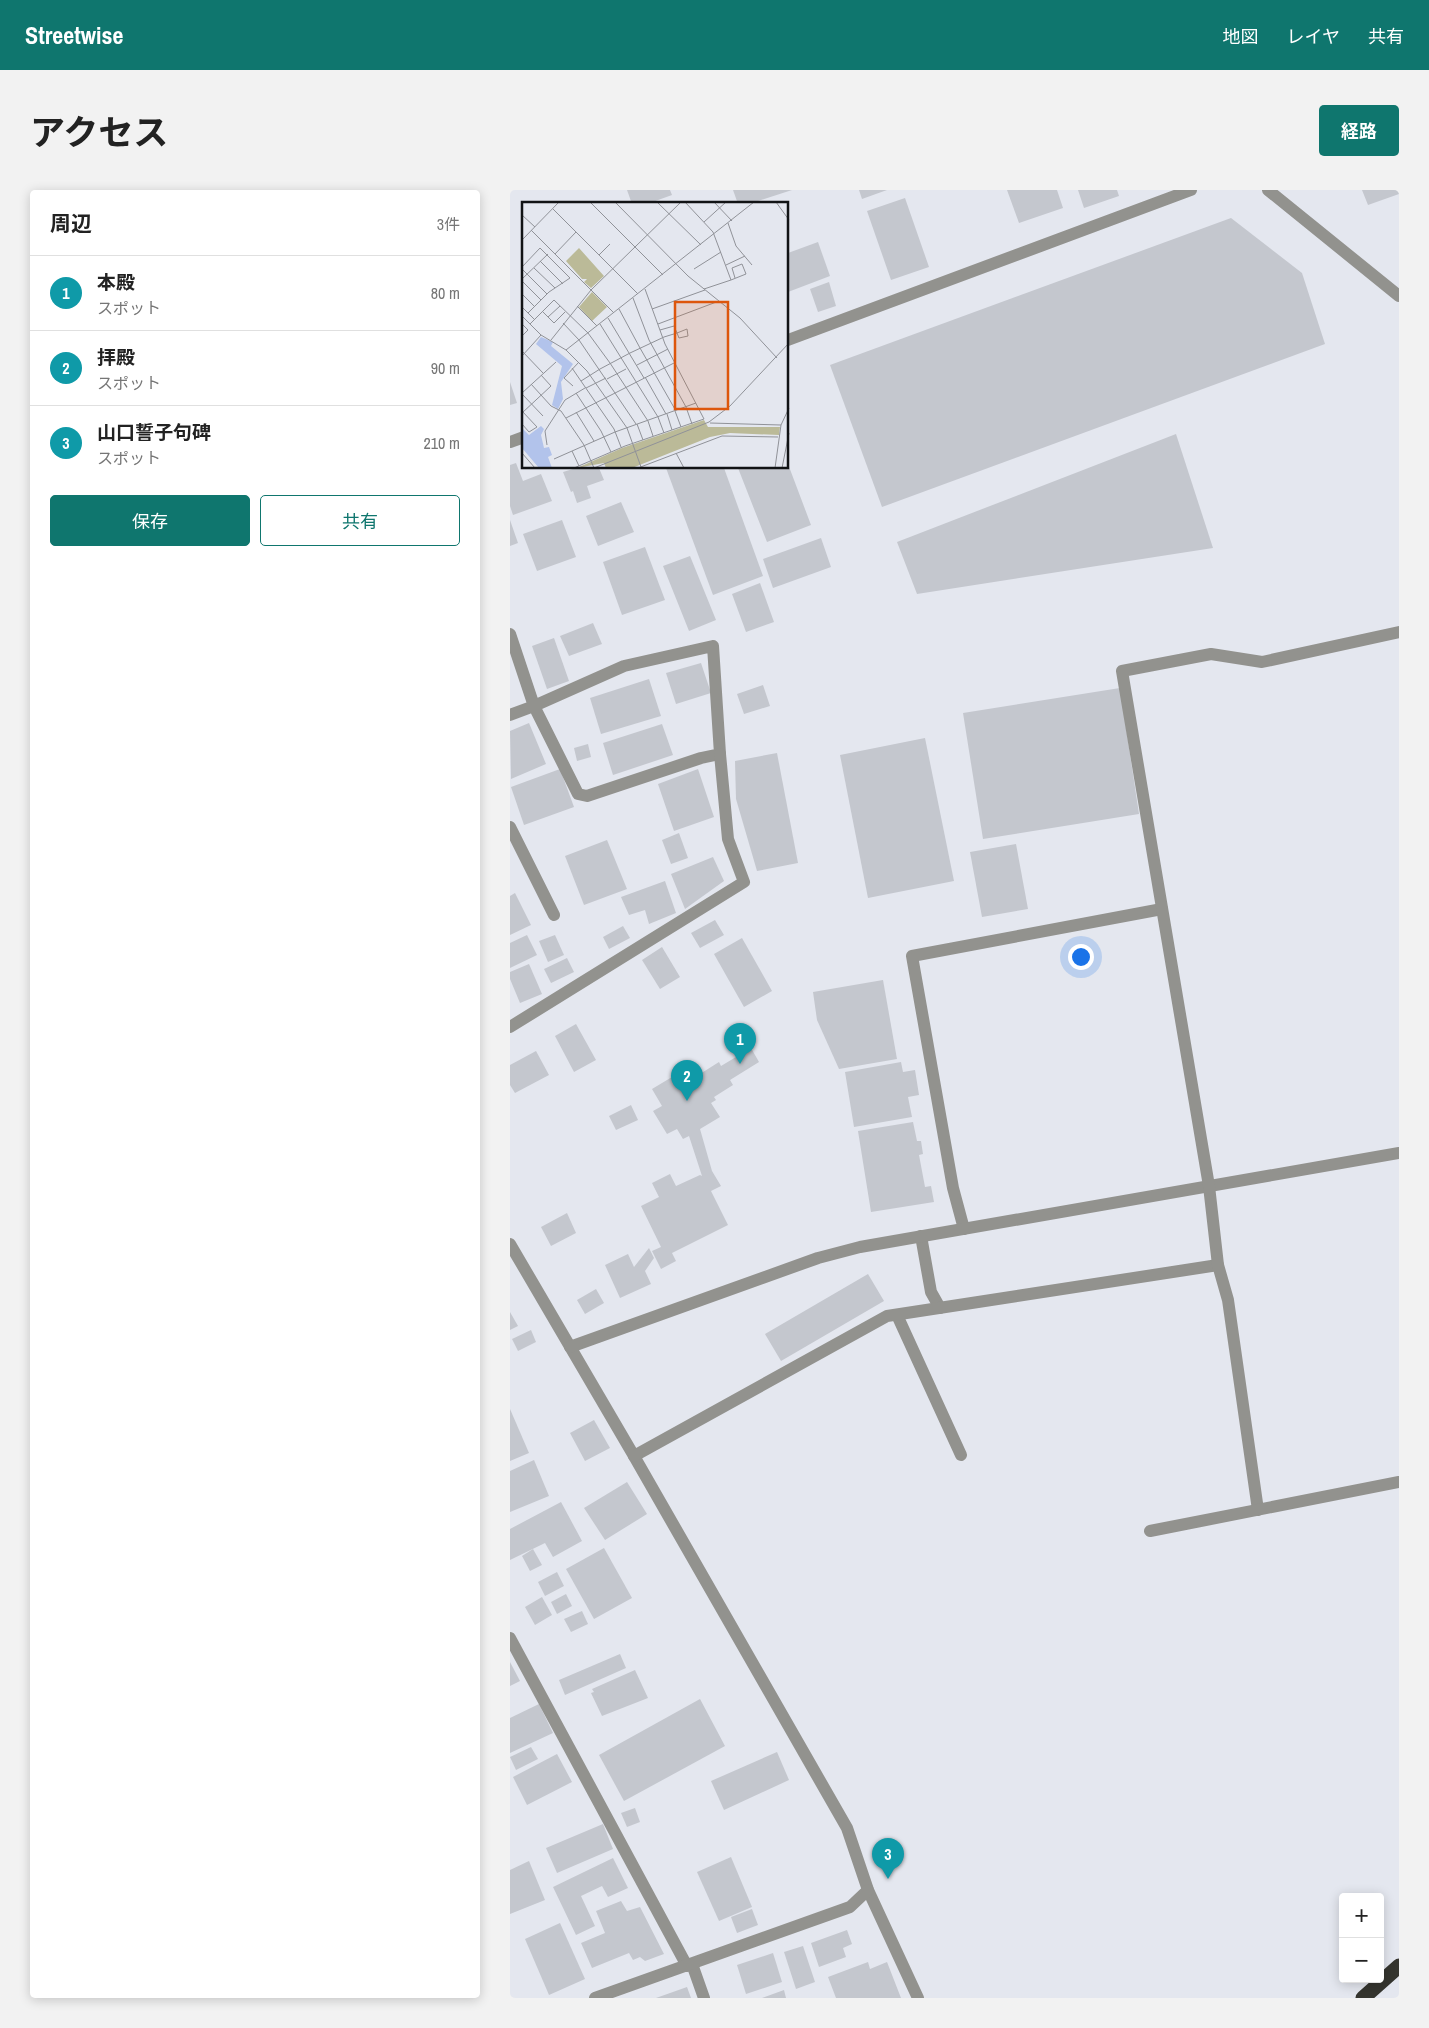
<!DOCTYPE html>
<html lang="ja">
<head>
<meta charset="utf-8">
<style>
	body { margin:0; font-family:"Archivo Narrow","Noto Sans JP",sans-serif; background:#f2f2f2; color:#222 }
	.controls { position:absolute; right:15px; bottom:15px; display:grid; overflow:hidden; border-radius:5px; box-shadow:0 2px 12px #0003 }
	.controls button { width:45px; height:45px; display:grid; place-items:center; padding:0; border:0; border-bottom:1px solid #e0e0e0; background:#fff; color:#222; font:25px sans-serif }
	.you { position:absolute; left:570px; top:766px; width:18px; height:18px; margin:-12px; border:4px solid #fff; border-radius:50%; background:#1a73e8; box-shadow:0 0 0 8px #1a73e833 }
	.badge { display:grid; place-items:center; width:32px; height:32px; border-radius:50%; background:#0f766e; color:#fff; font-size:16px; font-weight:700 }
	.pin { position:absolute; translate:-50% -41px; filter:drop-shadow(0 1px 2px #0008) }
	.pin::after { content:''; position:absolute; top:26px; width:18px; height:15px; background:inherit; clip-path:polygon(0 0,100% 0,50% 100%) }
	.list { margin:0; padding:0; list-style:none }
	h2 { display:flex; justify-content:space-between; align-items:center; height:65px; margin:0; padding:0 20px; font-size:21px }
	h2 small { font-size:16px; font-weight:400; color:#767676 }
	.list li { display:grid; grid-template-columns:32px 1fr auto; gap:15px; align-items:center; box-sizing:border-box; height:75px; padding:0 20px; border-top:1px solid #e0e0e0 }
	.list b { display:block; font-size:19px; white-space:nowrap }
	.list p { margin:0; font-size:16px; white-space:nowrap; color:#767676 }
	.list em { font-size:16px; font-style:normal; color:#767676 }
	.actions { display:flex; gap:10px; padding:15px 20px }
	.actions a { flex:1; padding:11px 0; border:1px solid #0f766e; border-radius:5px; text-align:center; font-size:18px; color:#0f766e }
	.actions .main { background:#0f766e; color:#fff }
	.map { position:relative; flex:none; width:889px; height:1808px; overflow:hidden; border-radius:5px }
	header { display:flex; align-items:center; gap:30px; box-sizing:border-box; height:70px; padding:0 25px; background:#0f766e; color:#fff }
	header strong { font-size:24px }
	nav { display:flex; gap:28px; margin-inline-start:auto; font-size:18px }
	.intro { display:flex; align-items:center; justify-content:space-between; box-sizing:border-box; height:120px; padding:0 30px }
	h1 { margin:0; font-size:35px }
	.button { padding:12px 22px; border-radius:5px; background:#0f766e; color:#fff; font-size:18px; font-weight:700 }
	main { display:flex; gap:30px; padding:0 30px }
	aside { flex:1; background:#fff; border-radius:5px; box-shadow:0 2px 12px #0003 }
	.map>svg:first-child { display:block }
	.building { fill:#c4c7ce }
	.lines { fill:none; stroke-linecap:round; stroke-linejoin:round }
	.minor { stroke:#92928e; stroke-width:12 }
	.highway { stroke:#35352f; stroke-width:15 }
	.inset-road { fill:none; stroke:#909298; stroke-width:1 }
	.view { fill:#dd560c; fill-opacity:0.15; stroke:#dd560c; stroke-width:2.5 }
	.inset-edge { fill:none; stroke:#111315; stroke-width:2.5 }
</style>
</head>
<body>
<header>
<strong>Streetwise</strong>
<nav><a>地図</a><a>レイヤ</a><a>共有</a></nav>
</header>
<div class="intro"><h1>アクセス</h1><a class="button">経路</a></div>
<main>
<aside>
<h2>周辺<small>3件</small></h2>
<ul class="list">
<li><span class="badge" style="background:#0f9aa8">1</span><div><b>本殿</b><p>スポット</p></div><em>80 m</em></li>
<li><span class="badge" style="background:#0f9aa8">2</span><div><b>拝殿</b><p>スポット</p></div><em>90 m</em></li>
<li><span class="badge" style="background:#0f9aa8">3</span><div><b>山口誓子句碑</b><p>スポット</p></div><em>210 m</em></li>
</ul>
<div class="actions"><a class="main">保存</a><a>共有</a></div>
</aside>
<div class="map">
<svg width="889" height="1808" viewBox="0 0 889 1808">
	<rect width="100%" height="100%" fill="#e4e7ef"/>
	<!-- building -->
	<g class="building">
		<path d="M117,0H160L162,5L137,14H122Z"/>
		<path d="M223,0H282L239,14H228Z"/>
		<path d="M349,0H377L352,9Z"/>
		<path d="M497,0H547L553,18L509,33Z"/>
		<path d="M568,0H607L609,6L574,18Z"/>
		<path d="M852,0H889V4L858,15Z"/>
		<path d="M395,8L419,77L381,90L357,21Z"/>
		<path d="M721,28L792,83L815,154L372,317L320,175Z"/>
		<path d="M308,52L320,86L278,102V63Z"/>
		<path d="M319,92L326,116L308,122L300,99Z"/>
		<path d="M0,192L7,213L0,215Z"/>
		<path d="M666,244L703,358L407,404L387,352Z"/>
		<path d="M6,273L13,291L31,284L42,311L3,325L0,316V275Z"/>
		<path d="M278,274L301,335L257,352L228,278H278Z"/>
		<path d="M62,278H89L94,290L77,296L81,308L67,313L63,301L61,302L53,282L63,279Z"/>
		<path d="M156,278H214L253,386L203,405Z"/>
		<path d="M111,312L124,342L88,356L76,326Z"/>
		<path d="M0,330L8,353L0,356Z"/>
		<path d="M52,330L66,367L27,381L13,344Z"/>
		<path d="M311,348L321,377L263,398L253,369Z"/>
		<path d="M135,357L155,410L112,425L93,372Z"/>
		<path d="M180,366L206,430L179,441L153,376Z"/>
		<path d="M250,393L264,432L236,442L222,404Z"/>
		<path d="M83,433L92,454L59,466L50,446Z"/>
		<path d="M44,448L59,491L37,499L22,456Z"/>
		<path d="M191,473L201,503L166,514L156,483Z"/>
		<path d="M139,489L151,526L91,544L80,508Z"/>
		<path d="M253,495L260,516L234,524L227,504Z"/>
		<path d="M610,498L629,624L473,649L453,523Z"/>
		<path d="M19,533L36,574L1,589L0,541Z"/>
		<path d="M152,534L163,565L103,585L93,553Z"/>
		<path d="M415,548L444,691L358,708L330,565Z"/>
		<path d="M78,554L81,567L67,571L64,558Z"/>
		<path d="M267,563L288,673L247,681L226,609L225,571Z"/>
		<path d="M50,579L64,617L14,635L1,597Z"/>
		<path d="M188,579L204,627L164,641L148,594Z"/>
		<path d="M169,643L178,668L161,674L152,650Z"/>
		<path d="M97,650L117,699L74,715L55,666Z"/>
		<path d="M506,654L518,719L472,727L460,662Z"/>
		<path d="M203,667L214,691L175,719L161,684Z"/>
		<path d="M155,691L166,723L139,734L135,720L119,725L111,707Z"/>
		<path d="M5,703L21,735L0,745V706Z"/>
		<path d="M205,730L214,745L190,758L181,743Z"/>
		<path d="M113,736L120,748L99,759L93,747Z"/>
		<path d="M17,745L27,765L0,778V753Z"/>
		<path d="M45,745L54,765L38,772L29,751Z"/>
		<path d="M232,748L262,801L234,817L204,764Z"/>
		<path d="M152,757L170,787L150,799L132,770Z"/>
		<path d="M57,768L64,782L41,793L34,779Z"/>
		<path d="M19,774L32,804L10,813L0,789V782Z"/>
		<path d="M373,790L387,869L329,879L307,830L303,802Z"/>
		<path d="M66,834L86,870L64,882L45,846Z"/>
		<path d="M241,858L249,872L220,890L223,895L204,907L206,910L201,913L210,927L190,939L202,981L211,996L201,1001L218,1035L162,1063L166,1071L151,1079L142,1061L151,1057L131,1016L149,1007L142,993L160,984L166,996L190,985L192,986L179,946L173,949L167,939L157,944L143,921L152,916L142,899L177,878L182,886L189,882L190,884L209,872L211,876Z"/>
		<path d="M26,861L39,885L5,903L0,895V875Z"/>
		<path d="M391,872L393,882L405,880L409,905L398,907L402,927L344,937L335,882Z"/>
		<path d="M121,915L128,930L106,940L99,926Z"/>
		<path d="M403,932L407,951H411L413,964L409,965L415,997L421,996L424,1012L361,1022L348,941Z"/>
		<path d="M57,1023L66,1043L41,1056L31,1037Z"/>
		<path d="M139,1058L144,1068L135,1081L141,1094L110,1108L95,1075L118,1064L124,1077Z"/>
		<path d="M358,1084L374,1111L271,1171L255,1144Z"/>
		<path d="M86,1099L94,1113L75,1124L67,1110Z"/>
		<path d="M0,1122L8,1136L0,1140Z"/>
		<path d="M21,1140L26,1152L8,1161L2,1149Z"/>
		<path d="M0,1219L19,1263L0,1271Z"/>
		<path d="M84,1230L100,1258L75,1271L60,1243Z"/>
		<path d="M24,1270L39,1306L0,1322V1281Z"/>
		<path d="M117,1292L137,1324L95,1350L74,1318Z"/>
		<path d="M51,1312L72,1351L43,1367L35,1353L0,1370V1339Z"/>
		<path d="M94,1358L122,1408L84,1429L56,1379Z"/>
		<path d="M23,1359L32,1375L20,1381L12,1366Z"/>
		<path d="M47,1382L54,1396L35,1406L28,1392Z"/>
		<path d="M56,1404L62,1416L47,1424L41,1412Z"/>
		<path d="M32,1407L42,1425L25,1435L15,1417Z"/>
		<path d="M72,1421L78,1434L61,1442L54,1429Z"/>
		<path d="M110,1464L116,1478L55,1505L49,1490Z"/>
		<path d="M0,1472L10,1491L0,1496Z"/>
		<path d="M125,1480L138,1508L92,1526L81,1503L84,1502L82,1499Z"/>
		<path d="M190,1509L215,1556L114,1611L89,1565Z"/>
		<path d="M29,1514L43,1543L0,1563V1528Z"/>
		<path d="M21,1557L28,1569L6,1580L0,1567Z"/>
		<path d="M267,1562L279,1590L214,1620L201,1591Z"/>
		<path d="M47,1564L62,1592L17,1615L3,1587Z"/>
		<path d="M125,1618L130,1632L117,1637L111,1623Z"/>
		<path d="M93,1634L103,1659L47,1683L36,1658Z"/>
		<path d="M221,1667L242,1717L209,1731L187,1682Z"/>
		<path d="M103,1668L118,1698L98,1707L92,1696L71,1706L85,1736L66,1745L43,1697Z"/>
		<path d="M19,1671L35,1710L0,1724V1680Z"/>
		<path d="M111,1711L117,1721L130,1717L154,1764L135,1771L130,1767L123,1770L119,1763L82,1778L71,1753L95,1743L86,1721Z"/>
		<path d="M242,1719L248,1735L227,1743L221,1727Z"/>
		<path d="M50,1733L75,1789L39,1805L15,1749Z"/>
		<path d="M337,1740L342,1754L333,1758L336,1767L309,1777L301,1753Z"/>
		<path d="M293,1756L305,1792L286,1799L274,1762Z"/>
		<path d="M263,1763L272,1792L236,1804L227,1775Z"/>
		<path d="M358,1772L360,1779L377,1772L391,1808H326L318,1787Z"/>
		<path d="M177,1797L181,1808H146Z"/>
		<path d="M274,1800L276,1808H252Z"/>
	</g>
	<g class="lines">
		<!-- minor -->
		<g class="minor">
			<path d="M758,0L889,106"/>
			<path d="M278,150L681,0"/>
			<path d="M0,252L14,247"/>
			<path d="M0,444L24,516L68,604L77,606L191,568L210,564L203,456L114,476L24,516L0,525"/>
			<path d="M0,637L44,725"/>
			<path d="M0,837L234,692L218,649L210,564"/>
			<path d="M454,1039L443,998L402,766L652,719"/>
			<path d="M411,1046L421,1102L430,1118"/>
			<path d="M0,1054L124,1266L337,1638L358,1700L408,1808"/>
			<path d="M387,1125L451,1265"/>
			<path d="M60,1157L308,1068L350,1057L889,963"/>
			<path d="M124,1266L377,1126L708,1075"/>
			<path d="M748,1320L718,1110L708,1075L699,996L612,481L701,464L752,472L889,442"/>
			<path d="M640,1341L889,1292"/>
			<path d="M0,1448L177,1776"/>
			<path d="M182,1774L194,1808"/>
			<path d="M85,1808L340,1717L358,1700"/>
		</g>
		<!-- highway -->
		<path class="highway" d="M853,1808L889,1776"/>
	</g>
	<!-- overview -->
	<g transform="translate(12 12)">
		<rect width="266" height="266" fill="#e4e7ef"/>
		<path d="M57,46L82,74L69,86L62,80L65,77H60L44,59ZM70,90L85,105L70,119L57,105ZM182,218L186,225H258L257,233L208,231L188,235L110,266H84L82,261L55,266L100,246Z" fill="#bbba98"/>
		<path d="M19,135L31,140L29,144L51,162L39,180L41,197L36,207L30,203L40,164L14,142ZM19,224L22,227L19,233L22,246L27,245L30,253L26,255L30,266H17L0,246V226L7,233Z" fill="#b2c3eb"/>
		<path class="inset-road" d="M68,0L141,73M93,0L166,74L218,116L255,156M135,0L179,43M163,0L191,30L209,78M192,0L210,19M254,0L267,18M31,7L116,92M0,13L13,25M182,20L204,0M206,21L214,44L230,63M9,28L92,111M0,38L37,0M33,52L54,30M77,53L88,42M18,59L41,82M204,63L223,54M0,65L18,46L48,76L27,90L6,111M12,66L33,86M0,67L25,92M172,67L199,50M0,77L26,52M0,79L19,98M182,87L209,78L224,72L220,62L210,66L213,76M0,92L13,105M111,96L127,138L164,205M55,104L75,124M0,105L12,117M97,107L118,146M130,107L183,88M20,109L32,121L43,110M0,114L19,133M26,115L38,104M86,116L122,176M41,121L57,138L114,222M0,122L6,128L0,134M8,122L32,98L66,131L88,161L126,219L131,234M78,122L136,215L142,231M136,122L197,99M29,138L69,88L159,0M118,146L154,209M44,148L65,169L105,226M0,149L21,171M0,154L19,133L44,148L232,0M115,163L146,147M50,166L92,227L99,245M78,167L108,151L142,135L155,131L165,127L166,134L157,136L155,131L152,124L138,128M123,175L144,212M85,177L104,167M59,179L78,167M9,182L29,204L39,209L62,243L72,266M51,184L42,176L57,160M64,186L84,176M0,191L34,160M54,191L79,229L89,250M0,192L21,214M164,205L170,222M0,209L15,225L7,230L0,222M153,209L159,225M54,210L72,239M0,211L29,184L19,173M145,212L150,228M44,216L152,161M188,221L259,223L267,206M115,222L121,238M105,226L119,265M25,243L23,229L43,198L63,186M50,249L57,264M0,251L13,266M154,251L162,266M32,257L93,230L174,201M52,266L103,244L182,217L143,142L123,87M72,266L187,220L208,204L267,141M116,266L200,234L256,235M253,266L259,223M260,266L267,231"/>
		<path class="view" d="M153,100H206V207H153Z"/>
		<rect width="266" height="266" class="inset-edge"/>
	</g>
</svg>
<div class="controls">
<button>+</button>
<button>−</button>
</div>
<div class="you"></div>
<div class="pin badge" style="left:230px;top:874px;background:#0f9aa8">1</div>
<div class="pin badge" style="left:177px;top:911px;background:#0f9aa8">2</div>
<div class="pin badge" style="left:378px;top:1689px;background:#0f9aa8">3</div>
</div>
</main>
</body>
</html>
